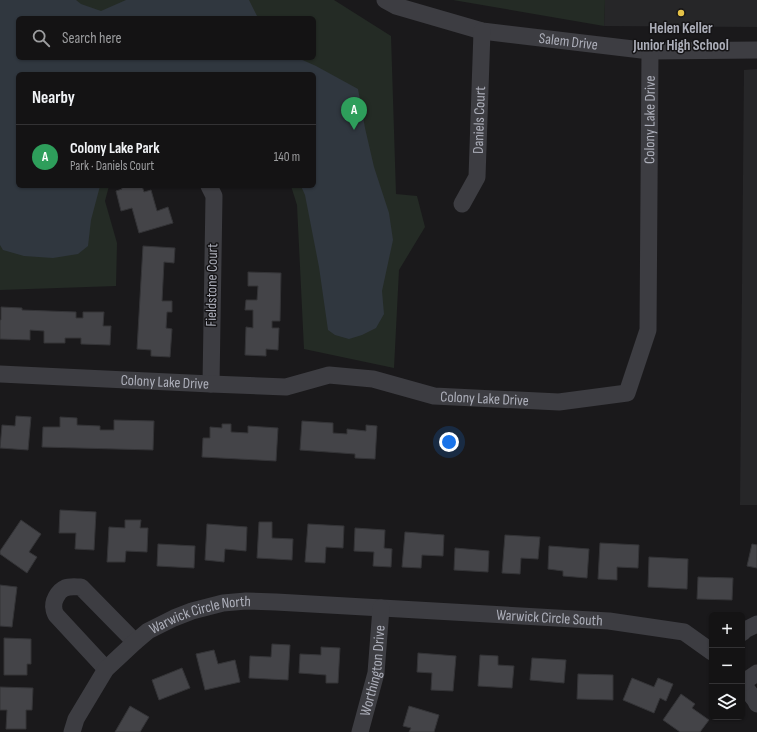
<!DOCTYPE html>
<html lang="en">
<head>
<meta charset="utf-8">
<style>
	body { margin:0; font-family:"Sofia Sans Condensed",sans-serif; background:#1d1c1d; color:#f1f3f6 }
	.controls { position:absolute; right:12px; bottom:12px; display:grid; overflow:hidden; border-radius:6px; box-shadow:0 1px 3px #0004 }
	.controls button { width:36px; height:36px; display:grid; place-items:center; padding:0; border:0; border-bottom:1px solid #333234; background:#141314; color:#f1f3f6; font:20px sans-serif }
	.you { position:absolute; left:449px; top:442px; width:14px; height:14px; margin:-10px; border:3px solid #fff; border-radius:50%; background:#1a73e8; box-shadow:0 0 0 6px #1a73e833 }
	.badge { display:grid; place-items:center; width:26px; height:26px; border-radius:50%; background:#1a73e8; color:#fff; font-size:13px; font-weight:700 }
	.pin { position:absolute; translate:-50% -33px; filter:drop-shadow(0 1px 2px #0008) }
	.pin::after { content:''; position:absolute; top:21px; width:14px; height:12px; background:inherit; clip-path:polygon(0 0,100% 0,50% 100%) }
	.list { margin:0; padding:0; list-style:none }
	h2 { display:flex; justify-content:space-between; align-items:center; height:52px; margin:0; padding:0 16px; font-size:17px }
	h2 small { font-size:13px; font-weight:400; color:#9d9ea0 }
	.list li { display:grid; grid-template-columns:26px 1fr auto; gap:12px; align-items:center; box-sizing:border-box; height:64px; padding:0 16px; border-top:1px solid #333234 }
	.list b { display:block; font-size:15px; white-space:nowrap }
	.list p { margin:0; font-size:13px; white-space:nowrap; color:#9d9ea0 }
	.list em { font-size:13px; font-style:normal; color:#9d9ea0 }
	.icon { flex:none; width:22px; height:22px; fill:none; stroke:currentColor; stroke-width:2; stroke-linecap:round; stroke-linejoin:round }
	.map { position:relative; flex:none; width:757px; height:732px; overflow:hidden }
	.search { position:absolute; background:#141314; box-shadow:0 1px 3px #0004; left:16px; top:16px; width:300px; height:44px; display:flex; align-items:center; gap:10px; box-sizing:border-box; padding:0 14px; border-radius:6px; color:#9d9ea0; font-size:15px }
	.panel { position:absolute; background:#141314; box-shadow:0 1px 3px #0004; left:16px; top:72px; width:300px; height:116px; border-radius:6px }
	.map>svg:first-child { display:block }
	.built { fill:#262628 }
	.green { fill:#242b25; fill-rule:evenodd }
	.water { fill:#30373f }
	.building { fill:#444448; stroke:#343437 }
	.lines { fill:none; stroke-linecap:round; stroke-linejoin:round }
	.minor { stroke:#3d3d42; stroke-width:17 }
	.poi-dot { fill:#e5c248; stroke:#151416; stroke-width:1.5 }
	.labels { text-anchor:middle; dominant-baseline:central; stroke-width:3; stroke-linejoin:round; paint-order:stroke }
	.poi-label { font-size:15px; font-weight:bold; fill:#adafba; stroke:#151416 }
	.street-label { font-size:15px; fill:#adafba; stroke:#151416 }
</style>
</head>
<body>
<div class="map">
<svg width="757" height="732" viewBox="0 0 757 732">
	<rect width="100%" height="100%" fill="#1a191b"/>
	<!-- built -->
	<g class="built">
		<path d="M605,0H757V27L604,26Z"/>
		<path d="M757,69V505H740L744,70Z"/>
	</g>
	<!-- green -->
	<g class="green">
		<path d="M0,0H334L391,36L396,194L417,196L425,227L399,270L394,368L304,349L297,205L291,186H314V74H18V186H109L105,201L117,243L116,286L0,290ZM18,18H314V58H18Z"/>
		<path d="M453,0H605L604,26Z"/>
	</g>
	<!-- water -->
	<path class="water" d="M0,0H76L81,4L101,11L126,0H249L258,18H18V58H298L316,66L358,89L365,128L374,167L389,213L393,240L382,291L384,314L376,328L362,335L349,339L335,335L328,330L319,267L305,195L301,186H314V74H18V186H100L91,220L88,246L78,254L53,258L24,256L3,250L0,245Z"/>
	<!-- building -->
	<g class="building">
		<path d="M121,186H142L144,192L151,190L157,211L168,207L173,223L139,233L132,208L121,211L116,191L122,189Z"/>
		<path d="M143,246L175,248L174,263L164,262L162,301H172V312H167L166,328L172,329L170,357L151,356V350L137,349Z"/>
		<path d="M248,272L281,273L280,321H272V328H279L278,350L266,349V356L245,355L246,327L253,328V310H245L246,300H257L258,286H248Z"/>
		<path d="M1,307L22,308V310L76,312V318H83V312H104L103,326H111L110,345L81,344V338H65V343H44V331L30,330V340L0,339V320H1Z"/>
		<path d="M16,416L31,417L28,450L0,448L2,425L15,426Z"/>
		<path d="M60,417L77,418V425L100,426V430H114V420L154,421L153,450L42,447L43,427H60Z"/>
		<path d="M302,421L333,423V433L347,434V429L366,431V425L377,426L375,459L355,458V454L300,450Z"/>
		<path d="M222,424H231V432L248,433V426L278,428L276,461L202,457L203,438H210V427L222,428Z"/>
		<path d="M60,510L96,512L94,550L75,549L76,533H59Z"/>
		<path d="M21,520L41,534L29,552L37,557L27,573L0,554V551Z"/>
		<path d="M125,520H141L140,528H148L147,552L126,551L125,562H107L109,527L125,528Z"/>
		<path d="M259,522H272V538L293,539L292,560L257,558Z"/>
		<path d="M207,524L247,527L246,551L225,549L224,562L205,560Z"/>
		<path d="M308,524L344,526L343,548L326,547L325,563L305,562Z"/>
		<path d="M355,528L385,530L384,548L392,549L391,567L373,566L374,552L354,551Z"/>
		<path d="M405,532L444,535L443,556L422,555L421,568L402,567Z"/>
		<path d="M505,535L540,537L538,559L521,558L520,574L502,573Z"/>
		<path d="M600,543L639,545L638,568L617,567V580L598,579Z"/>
		<path d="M158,544L195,546L194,568L157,566Z"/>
		<path d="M752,544L757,545V568L747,566Z"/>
		<path d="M549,546L589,549L587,578L563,576V571L548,569Z"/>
		<path d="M455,548L489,551L488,572L454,570Z"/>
		<path d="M649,557L688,559L687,589L648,587Z"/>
		<path d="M698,577L733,578L732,600L697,599Z"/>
		<path d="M0,585L17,587L12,627L0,626Z"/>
		<path d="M4,638L31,639V664H27V675H4Z"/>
		<path d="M272,644L290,645L288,680L249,678L250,656L271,657Z"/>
		<path d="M321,647L340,648L338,683H326V675L299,673L300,654L321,655Z"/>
		<path d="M214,650L218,664L235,660L240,682L205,690L196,654Z"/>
		<path d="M418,653L456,656L453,691L431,690L432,673L417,672Z"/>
		<path d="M480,655L498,656V665L514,666L512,688L478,686Z"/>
		<path d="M532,658L566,660L564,683L530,680Z"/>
		<path d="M182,668L190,688L159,700L152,680Z"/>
		<path d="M578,674L613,675V700L577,699Z"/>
		<path d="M632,678L654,687L658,678L673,684L666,701L660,698L654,713L623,700Z"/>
		<path d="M0,687L33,688L32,710H26V729H6L7,710H0Z"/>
		<path d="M681,694L695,704L692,708L709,720L700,732H680L663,720Z"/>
		<path d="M130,706L149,717L140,732H115Z"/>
		<path d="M409,706L439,715L434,732H409L411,728L403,726Z"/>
	</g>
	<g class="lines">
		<!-- minor -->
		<g class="minor">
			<path id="s1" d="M385,0L396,6L482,31L650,51L757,50"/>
			<path d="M209,186L214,196L211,384"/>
			<path id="s2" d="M462,204L477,177L482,31"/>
			<path id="s3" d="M0,374L211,384L286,387L329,375L373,379L434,396L559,402L627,393L648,330L650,51"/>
			<path d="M742,633L745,630L757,624"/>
			<path d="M106,669L56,615C55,613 54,611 54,609C52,602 58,591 65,588C70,586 76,587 81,587L135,642"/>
			<path d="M742,683L755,700L757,704"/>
			<path d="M742,683L757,673"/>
			<path id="s4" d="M72,732L76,719L106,669L135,642L148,631L174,618L192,611L223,603L246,601L276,602L609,621L684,632L712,652"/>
			<path id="s5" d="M360,732L376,673L381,608"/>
		</g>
	</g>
	<!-- markers -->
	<circle class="poi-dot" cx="681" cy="13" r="4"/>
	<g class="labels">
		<!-- poi labels -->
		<g class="poi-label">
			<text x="681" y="28">Helen Keller<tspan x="681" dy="17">Junior High School</tspan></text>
		</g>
		<!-- street labels -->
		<g class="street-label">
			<text stroke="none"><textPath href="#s1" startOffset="189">Salem Drive</textPath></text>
			<text stroke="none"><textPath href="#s2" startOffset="88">Daniels Court</textPath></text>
			<text stroke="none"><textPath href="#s3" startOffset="909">Colony Lake Drive</textPath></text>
			<text transform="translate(212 285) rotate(-89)">Fieldstone Court</text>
			<text stroke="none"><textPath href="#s3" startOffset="165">Colony Lake Drive</textPath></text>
			<text stroke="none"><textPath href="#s3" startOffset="489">Colony Lake Drive</textPath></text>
			<text stroke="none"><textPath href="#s4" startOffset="184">Warwick Circle North</textPath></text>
			<text stroke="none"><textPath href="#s4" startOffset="536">Warwick Circle South</textPath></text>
			<text stroke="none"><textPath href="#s5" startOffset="63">Worthington Drive</textPath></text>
		</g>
	</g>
</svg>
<div class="controls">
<button>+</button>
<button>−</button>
<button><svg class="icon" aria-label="layers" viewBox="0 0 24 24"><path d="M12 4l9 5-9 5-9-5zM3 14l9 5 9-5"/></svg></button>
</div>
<div class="you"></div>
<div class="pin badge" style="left:354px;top:130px;background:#2e9e5b">A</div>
<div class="search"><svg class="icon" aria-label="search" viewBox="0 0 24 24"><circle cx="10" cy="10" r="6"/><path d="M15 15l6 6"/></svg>Search here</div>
<section class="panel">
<h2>Nearby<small></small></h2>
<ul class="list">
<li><span class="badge" style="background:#2e9e5b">A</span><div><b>Colony Lake Park</b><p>Park · Daniels Court</p></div><em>140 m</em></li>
</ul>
</section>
</div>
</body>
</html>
